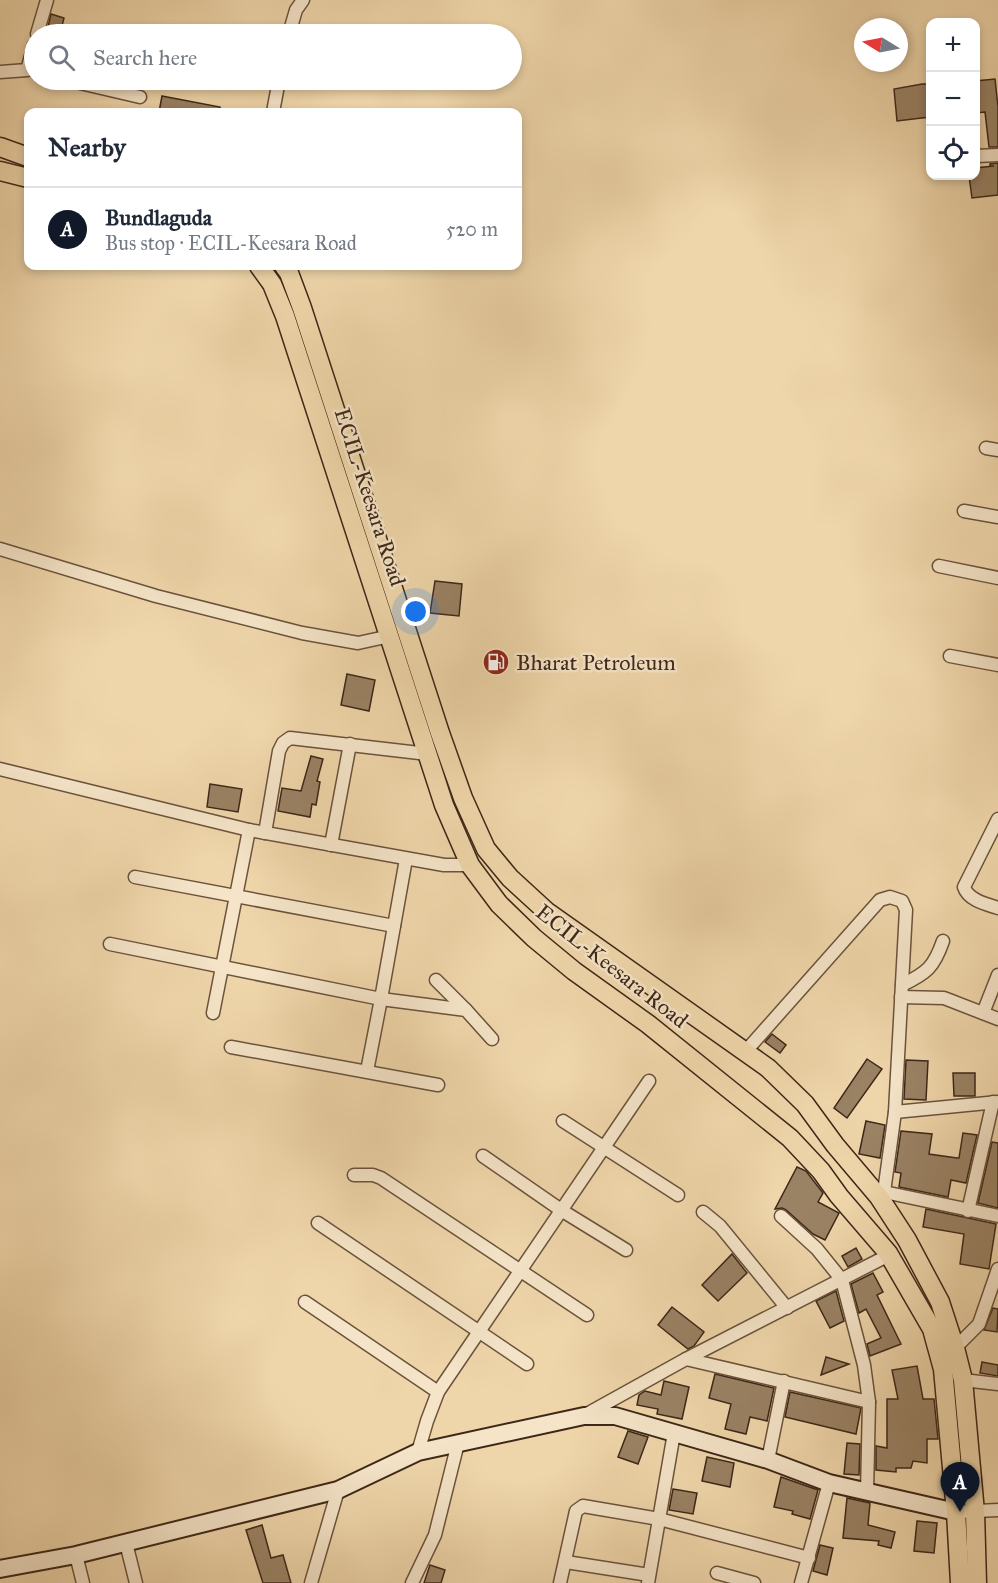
<!DOCTYPE html>
<html lang="en">
<head>
<meta charset="utf-8">
<style>
	body { margin:0; font-family:"IM FELL Great Primer",serif; background:#f6f6f7; color:#1f2937 }
	.controls { position:absolute; right:18px; top:18px; display:grid; overflow:hidden; border-radius:12px; box-shadow:0 3px 9px #0003 }
	.controls button { width:54px; height:54px; display:grid; place-items:center; padding:0; border:0; border-bottom:2px solid #e0e1e3; background:#fff; color:#1f2937; font:30px sans-serif }
	.compass { position:absolute; left:854px; top:18px; width:54px; height:54px; border-radius:50%; background:#fff; box-shadow:0 3px 9px #0003; rotate:280deg }
	.you { position:absolute; left:416px; top:612px; width:21px; height:21px; margin:-15px; border:4px solid #fff; border-radius:50%; background:#1a73e8; box-shadow:0 0 0 9px #1a73e833 }
	.badge { display:grid; place-items:center; width:39px; height:39px; border-radius:50%; background:#111827; color:#fff; font-size:20px; font-weight:700 }
	.pin { position:absolute; translate:-50% -50px; filter:drop-shadow(0 2px 3px #0008) }
	.pin::after { content:''; position:absolute; top:32px; width:21px; height:18px; background:inherit; clip-path:polygon(0 0,100% 0,50% 100%) }
	.list { margin:0; padding:0; list-style:none }
	h2 { display:flex; justify-content:space-between; align-items:center; height:78px; margin:0; padding:0 24px; font-size:26px }
	h2 small { font-size:20px; font-weight:400; color:#747a83 }
	.list li { display:grid; grid-template-columns:39px 1fr auto; gap:18px; align-items:center; box-sizing:border-box; height:84px; padding:0 24px; border-top:2px solid #e0e1e3 }
	.list b { display:block; font-size:22px; white-space:nowrap }
	.list p { margin:0; font-size:20px; white-space:nowrap; color:#747a83 }
	.list em { font-size:20px; font-style:normal; color:#747a83 }
	.icon { flex:none; width:33px; height:33px; fill:none; stroke:currentColor; stroke-width:2; stroke-linecap:round; stroke-linejoin:round }
	.map { position:relative; flex:none; width:998px; height:1583px; overflow:hidden }
	.search { position:absolute; background:#fff; box-shadow:0 3px 9px #0003; left:24px; top:24px; width:498px; height:66px; display:flex; align-items:center; gap:15px; box-sizing:border-box; padding:0 21px; border-radius:33px; color:#747a83; font-size:22px }
	.panel { position:absolute; background:#fff; box-shadow:0 3px 9px #0003; left:24px; top:108px; width:498px; height:162px; border-radius:12px }
	.map>svg:first-child { display:block }
	.building { fill:#9a8264; stroke:#3d2718; stroke-width:1.5 }
	.lines { fill:none; stroke-linecap:round; stroke-linejoin:round }
	.street-casing { stroke:#6a533c; stroke-width:15 }
	.secondary-casing { stroke:#3d2718; stroke-width:20 }
	.primary-casing { stroke:#3d2718; stroke-width:21 }
	.street { stroke:#f5e4c8; stroke-width:12 }
	.secondary { stroke:#f5e4c8; stroke-width:16 }
	.primary { stroke:#efd6aa; stroke-width:18 }
	.labels { text-anchor:middle; dominant-baseline:central; stroke-width:5; stroke-linejoin:round; paint-order:stroke }
	.street-label { font-size:22px; fill:#3d2718; stroke:#f5e4c8 }
	.poi-label { font-size:22px; fill:#3d2718; stroke:#f5e4c8; text-anchor:start }
</style>
</head>
<body>
<div class="map">
<svg width="998" height="1583" viewBox="0 0 998 1583">
	<rect width="100%" height="100%" fill="#efd6aa"/>
	<filter id="stains"><feTurbulence type="fractalNoise" baseFrequency=".00333" numOctaves="4"/><feColorMatrix values="0 0 0 0 .2 0 0 0 0 .09 0 0 0 0 .02 0 0 0 .5 -.17"/></filter>
	<radialGradient id="worn" r=".72"><stop offset=".6" stop-color="#630" stop-opacity="0"/><stop offset="1" stop-color="#630" stop-opacity=".3"/></radialGradient>
	<!-- building -->
	<g class="building">
		<path d="M51,14L64,18L60,34H48L50,28L48,27Z"/>
		<path d="M995,79L998,107V147H989L985,112L975,113V81Z"/>
		<path d="M922,84H930V117L897,121L894,89Z"/>
		<path d="M162,96L220,107V112H159Z"/>
		<path d="M998,163V195L972,198L969,176H975V168L994,166H990V164Z"/>
		<path d="M435,581L462,584L459,616L430,613Z"/>
		<path d="M347,674L375,680L369,711L341,705Z"/>
		<path d="M311,756L323,759L317,781L320,782L316,805L312,804L310,817L278,811L282,788L301,791Z"/>
		<path d="M210,784L242,789L238,812L207,807Z"/>
		<path d="M772,1034L786,1045L780,1053L765,1042Z"/>
		<path d="M867,1059L882,1069L847,1118L834,1108Z"/>
		<path d="M906,1060L928,1061L926,1100L904,1099Z"/>
		<path d="M953,1073H975V1096H954Z"/>
		<path d="M866,1121L885,1125L880,1158L859,1154Z"/>
		<path d="M901,1131L932,1134L929,1154L957,1158H959L963,1133L977,1135L966,1183L951,1180L948,1197L899,1187L901,1173L895,1172Z"/>
		<path d="M992,1142L998,1143V1208L978,1203Z"/>
		<path d="M797,1167L806,1171L823,1193L818,1202L839,1213L825,1240L813,1234L786,1210L782,1208L775,1209Z"/>
		<path d="M926,1209L996,1224L989,1269L960,1264L964,1234L923,1227Z"/>
		<path d="M856,1248L862,1259L848,1267L842,1256Z"/>
		<path d="M732,1254L747,1273L718,1301L702,1285Z"/>
		<path d="M873,1273L883,1292L877,1295L901,1344L870,1356L867,1344L881,1338L866,1309L859,1313L851,1284Z"/>
		<path d="M836,1291L844,1321L830,1328L816,1301Z"/>
		<path d="M672,1307L704,1332L694,1346L688,1349L658,1325Z"/>
		<path d="M993,1308L998,1309L997,1332L984,1330Z"/>
		<path d="M826,1357L849,1364L821,1375Z"/>
		<path d="M982,1362L998,1365V1376L980,1373Z"/>
		<path d="M917,1366L923,1399H934L938,1439H927V1463L913,1461L911,1468H896V1472L876,1470V1446L887,1448V1399H898L892,1370Z"/>
		<path d="M715,1374L774,1388L767,1421L750,1417L746,1434L725,1429L731,1404L709,1398Z"/>
		<path d="M664,1381L689,1387L682,1419L657,1414L658,1409L637,1405L639,1395L645,1391L661,1395Z"/>
		<path d="M790,1392L861,1408L856,1434L785,1417Z"/>
		<path d="M628,1431L648,1437L638,1464L618,1457Z"/>
		<path d="M847,1443L860,1444L859,1475L844,1474Z"/>
		<path d="M707,1457L734,1463L730,1487L702,1481Z"/>
		<path d="M781,1477L818,1490L810,1519L792,1514L793,1511L774,1507Z"/>
		<path d="M673,1489L697,1493L693,1514L669,1510Z"/>
		<path d="M847,1498L870,1503L868,1525L895,1532L891,1548L878,1545L879,1541L843,1538Z"/>
		<path d="M917,1521L937,1523L934,1553L914,1551Z"/>
		<path d="M262,1525L271,1558L283,1555L291,1583H263L246,1530Z"/>
		<path d="M820,1545L833,1548L827,1575L813,1571Z"/>
		<path d="M430,1565L445,1570L441,1583H424Z"/>
	</g>
	<g class="lines">
		<defs>
			<g id="street">
				<path d="M37,34L47,0"/>
				<path d="M289,34L296,10L303,0"/>
				<path d="M0,72L27,70L34,45"/>
				<path d="M67,80L140,97"/>
				<path d="M273,112L279,80"/>
				<path d="M976,156L998,155"/>
				<path d="M986,448L998,450"/>
				<path d="M964,511L998,517"/>
				<path d="M0,549L156,596L302,633L358,643L390,636"/>
				<path d="M939,566L998,578"/>
				<path d="M950,656L998,665"/>
				<path d="M0,769L249,830L444,865H470"/>
				<path d="M998,819L964,887C968,900 986,904 998,908"/>
				<path d="M265,833L279,751L283,743L290,738L428,754"/>
				<path d="M331,845L350,744"/>
				<path d="M135,877L394,926"/>
				<path d="M110,944L381,999L406,859"/>
				<path d="M436,980L466,1010"/>
				<path d="M902,985C927,973 934,967 943,941"/>
				<path d="M901,997L944,998L998,1019"/>
				<path d="M213,1013L249,830"/>
				<path d="M983,1013L998,975"/>
				<path d="M231,1047L438,1085"/>
				<path d="M745,1052L880,900L890,897L902,901L906,910L895,1112L884,1192"/>
				<path d="M367,1071L381,999L466,1010L492,1039"/>
				<path d="M895,1112L998,1102"/>
				<path d="M563,1121L678,1195"/>
				<path d="M483,1156L561,1210L626,1250"/>
				<path d="M354,1175H373L381,1178L587,1315"/>
				<path d="M880,1196L884,1192L998,1216"/>
				<path d="M968,1211L993,1102"/>
				<path d="M703,1212L720,1226L787,1308"/>
				<path d="M781,1216L817,1249L842,1280L864,1365L869,1402L867,1493"/>
				<path d="M318,1223L527,1364"/>
				<path d="M305,1302L438,1392"/>
				<path d="M955,1348L979,1324L998,1269"/>
				<path d="M686,1359L869,1402"/>
				<path d="M963,1380L998,1384"/>
				<path d="M585,1415L686,1359L889,1255"/>
				<path d="M418,1452L427,1421L438,1392L649,1081"/>
				<path d="M768,1460L784,1381"/>
				<path d="M956,1512L998,1510"/>
				<path d="M126,1543L136,1583"/>
				<path d="M76,1555L83,1583"/>
				<path d="M566,1562L649,1575"/>
				<path d="M717,1573L754,1583"/>
				<path d="M311,1583L338,1490"/>
				<path d="M412,1583L435,1535L458,1443"/>
				<path d="M560,1583L576,1511L583,1506L659,1519L809,1558"/>
				<path d="M648,1583L674,1433"/>
				<path d="M801,1583L829,1483"/>
			</g>
			<path id="secondary" d="M0,1569L76,1555L338,1490L418,1452L584,1416H615L768,1460L829,1483L956,1512"/>
			<g id="primary">
				<path d="M0,147L28,157"/>
				<path d="M0,171L28,178"/>
				<path d="M259,266L272,284L285,316L444,805L470,865L499,904L534,938L574,971L648,1024L790,1138L821,1171L839,1196L888,1253L932,1329L943,1369L956,1512L960,1583"/>
				<path d="M284,266L289,273L302,308L440,733L463,798L486,849L510,878L546,911L768,1068L805,1104L835,1145L879,1197L907,1240L940,1302L955,1348L963,1380L975,1512L977,1583"/>
			</g>
		</defs>
		<!-- street casing -->
		<use href="#street" class="street-casing"/>
		<!-- secondary casing -->
		<use href="#secondary" class="secondary-casing"/>
		<!-- primary casing -->
		<use href="#primary" class="primary-casing"/>
		<!-- street -->
		<use href="#street" class="street"/>
		<!-- secondary -->
		<use href="#secondary" class="secondary"/>
		<!-- primary -->
		<use href="#primary" class="primary"/>
	</g>
	<!-- icons -->
	<defs>
		<symbol id="fuel-disc" viewBox="-11 -11 22 22"><circle r="9.5" fill="#8f2418" stroke="#f5e4c8"/><path d="M-5.5-6h7V0h2V4h1.3V-2.5L3-4.5l.8-.8L6-3V5H2.5V1h-1V6h-7ZM-4.2-4.7v3.2H.2V-4.7Z" fill="#fff"/></symbol>
	</defs>
	<g fill-rule="evenodd">
		<use href="#fuel-disc" x="481" y="647" width="30" height="30"/>
	</g>
	<g class="labels">
		<!-- street labels -->
		<g class="street-label">
			<text transform="translate(370 497) rotate(72)">ECIL-Keesara Road</text>
			<text transform="translate(612 966) rotate(38)">ECIL-Keesara Road</text>
		</g>
		<!-- poi labels -->
		<g class="poi-label">
			<text x="516" y="662">Bharat Petroleum</text>
		</g>
	</g>
	<rect width="100%" height="100%" filter="url(#stains)"/>
	<rect width="100%" height="100%" fill="url(#worn)"/>
</svg>
<div class="controls">
<button>+</button>
<button>−</button>
<button><svg class="icon" aria-label="locate" viewBox="0 0 24 24"><circle cx="12" cy="12" r="6"/><path d="M12 2v4M12 18v4M2 12h4M18 12h4"/></svg></button>
</div>
<svg class="compass" viewBox="-18 -18 36 36"><path d="M0-13l5 13h-10z" fill="#e53935"/><path d="M0 13l5-13h-10z" fill="#747a83"/></svg>
<div class="you"></div>
<div class="pin badge" style="left:960px;top:1512px">A</div>
<div class="search"><svg class="icon" aria-label="search" viewBox="0 0 24 24"><circle cx="10" cy="10" r="6"/><path d="M15 15l6 6"/></svg>Search here</div>
<section class="panel">
<h2>Nearby<small></small></h2>
<ul class="list">
<li><span class="badge">A</span><div><b>Bundlaguda</b><p>Bus stop · ECIL-Keesara Road</p></div><em>520 m</em></li>
</ul>
</section>
</div>
</body>
</html>
